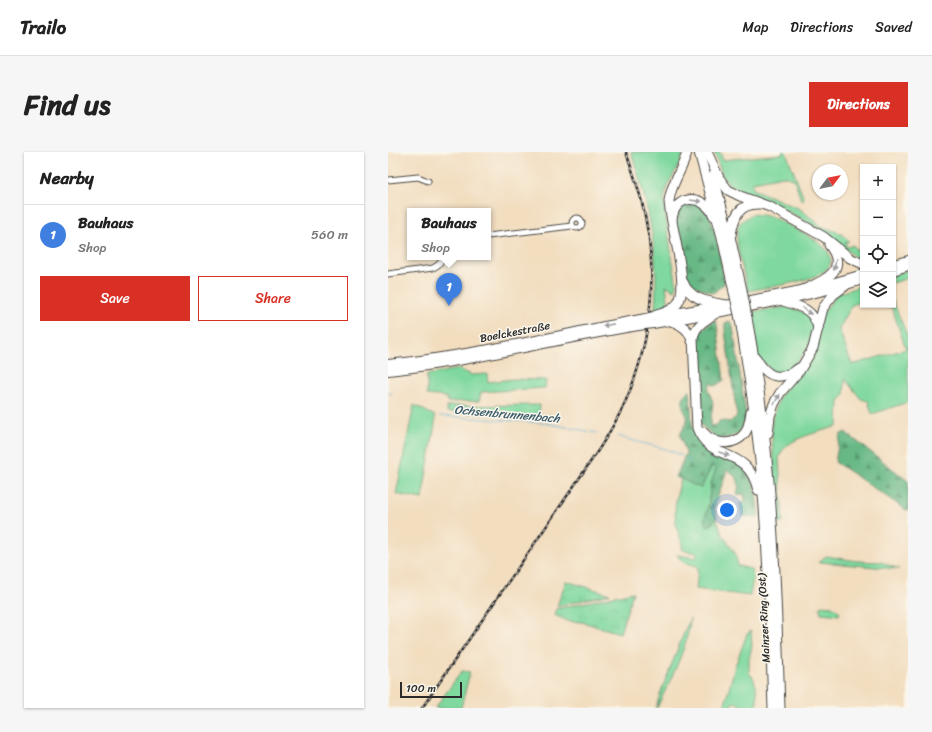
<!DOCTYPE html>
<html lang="en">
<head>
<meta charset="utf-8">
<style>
	body { margin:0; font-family:Sriracha,sans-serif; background:#f6f6f6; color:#222 }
	.controls { position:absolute; right:12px; top:12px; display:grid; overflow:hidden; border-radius:0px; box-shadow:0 1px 3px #0004 }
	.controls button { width:36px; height:36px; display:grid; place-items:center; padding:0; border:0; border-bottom:1px solid #e0e0e0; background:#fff; color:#222; font:20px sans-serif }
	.compass { position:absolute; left:424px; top:12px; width:36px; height:36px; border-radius:50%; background:#fff; box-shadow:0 1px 3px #0004; rotate:58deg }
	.scale { position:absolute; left:12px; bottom:10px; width:62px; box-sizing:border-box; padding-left:4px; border:2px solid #2b2b2b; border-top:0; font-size:11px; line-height:14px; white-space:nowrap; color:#2b2b2b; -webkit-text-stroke:3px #fbf7ec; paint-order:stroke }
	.you { position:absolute; left:339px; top:358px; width:14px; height:14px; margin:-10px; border:3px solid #fff; border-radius:50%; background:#1a73e8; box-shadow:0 0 0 6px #1a73e833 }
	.badge { display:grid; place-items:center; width:26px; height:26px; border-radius:50%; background:#d93025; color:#fff; font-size:13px; font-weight:700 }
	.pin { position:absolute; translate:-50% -33px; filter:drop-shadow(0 1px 2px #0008) }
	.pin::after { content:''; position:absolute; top:21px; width:14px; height:12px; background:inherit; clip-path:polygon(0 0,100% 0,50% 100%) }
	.popup { position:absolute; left:19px; top:56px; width:84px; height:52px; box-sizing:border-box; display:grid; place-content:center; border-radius:0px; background:#fff; filter:drop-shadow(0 1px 3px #0005); font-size:13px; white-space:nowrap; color:#767676 }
	.popup b { font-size:15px; color:#222 }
	.popup::after { content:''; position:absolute; left:50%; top:100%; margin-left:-8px; border:8px solid transparent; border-top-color:#fff }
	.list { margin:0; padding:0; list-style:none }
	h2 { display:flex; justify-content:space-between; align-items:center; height:52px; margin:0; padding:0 16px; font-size:17px }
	h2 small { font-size:13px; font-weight:400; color:#767676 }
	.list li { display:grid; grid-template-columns:26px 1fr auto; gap:12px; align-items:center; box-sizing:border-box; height:60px; padding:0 16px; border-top:1px solid #e0e0e0 }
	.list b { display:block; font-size:15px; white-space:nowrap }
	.list p { margin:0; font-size:13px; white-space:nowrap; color:#767676 }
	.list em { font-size:13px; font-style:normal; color:#767676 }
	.actions { display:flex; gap:8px; padding:12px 16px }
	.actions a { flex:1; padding:9px 0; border:1px solid #d93025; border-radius:0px; text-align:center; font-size:14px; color:#d93025 }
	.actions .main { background:#d93025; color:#fff }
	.icon { flex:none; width:22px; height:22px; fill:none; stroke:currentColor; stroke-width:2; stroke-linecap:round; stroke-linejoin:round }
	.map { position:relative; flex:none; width:520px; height:556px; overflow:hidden; border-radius:0px }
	header { display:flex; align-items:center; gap:24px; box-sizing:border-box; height:56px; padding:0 20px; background:#fff; border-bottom:1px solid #e0e0e0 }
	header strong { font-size:19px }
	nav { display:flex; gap:22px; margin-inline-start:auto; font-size:14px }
	.intro { display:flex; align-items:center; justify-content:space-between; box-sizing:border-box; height:96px; padding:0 24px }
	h1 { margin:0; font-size:28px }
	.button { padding:10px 18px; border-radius:0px; background:#d93025; color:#fff; font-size:14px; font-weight:700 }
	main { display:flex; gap:24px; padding:0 24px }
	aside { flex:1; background:#fff; border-radius:0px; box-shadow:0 1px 3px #0004 }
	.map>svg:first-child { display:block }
	.green { fill:#7fd89e; stroke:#558264 }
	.forest { fill:url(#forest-firs); stroke:#497258 }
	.park { fill:url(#park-crowns); stroke:#558264 }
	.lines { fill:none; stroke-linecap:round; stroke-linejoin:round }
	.stream { stroke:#55a8d0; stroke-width:1 }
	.minor-casing { stroke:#494641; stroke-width:7 }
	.primary-casing { stroke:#494641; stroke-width:10 }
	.trunk-casing { stroke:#494641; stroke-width:10 }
	.motorway-casing { stroke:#494641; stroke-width:11 }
	.minor { stroke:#fff; stroke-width:5 }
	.primary { stroke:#fff; stroke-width:8 }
	.trunk { stroke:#fff; stroke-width:8 }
	.motorway { stroke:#fff; stroke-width:9 }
	.rail-casing { stroke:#2b2b2b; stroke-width:2.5 }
	.rail { stroke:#fbf7ec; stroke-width:1; stroke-dasharray:3; stroke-linecap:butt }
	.primary-bridge-casing { stroke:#494641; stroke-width:10; stroke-linecap:butt }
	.motorway-bridge-casing { stroke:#494641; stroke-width:11; stroke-linecap:butt }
	.primary-bridge { stroke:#fff; stroke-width:8 }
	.motorway-bridge { stroke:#fff; stroke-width:9 }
	.oneway { fill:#a0a0a0 }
	.labels { text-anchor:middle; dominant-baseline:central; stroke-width:3; stroke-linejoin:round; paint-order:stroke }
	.street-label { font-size:11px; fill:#2b2b2b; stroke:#fbf7ec }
	.water-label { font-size:12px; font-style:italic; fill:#3c5d6d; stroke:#fbf7ec }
</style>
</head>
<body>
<header>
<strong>Trailo</strong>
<nav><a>Map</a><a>Directions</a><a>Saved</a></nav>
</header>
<div class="intro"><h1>Find us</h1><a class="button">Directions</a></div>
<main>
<aside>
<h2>Nearby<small></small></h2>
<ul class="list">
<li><span class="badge" style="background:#3f7fe0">1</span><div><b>Bauhaus</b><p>Shop</p></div><em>560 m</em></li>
</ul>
<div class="actions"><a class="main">Save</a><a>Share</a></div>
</aside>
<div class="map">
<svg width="520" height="556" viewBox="0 0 520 556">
	<defs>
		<pattern id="forest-firs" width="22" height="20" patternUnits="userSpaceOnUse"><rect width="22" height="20" fill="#67b885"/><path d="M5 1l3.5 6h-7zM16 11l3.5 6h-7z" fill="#55966d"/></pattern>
		<pattern id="park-crowns" width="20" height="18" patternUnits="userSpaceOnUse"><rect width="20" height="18" fill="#7fd89e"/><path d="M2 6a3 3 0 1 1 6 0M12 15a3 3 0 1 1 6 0" fill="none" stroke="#6eba88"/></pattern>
	</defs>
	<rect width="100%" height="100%" fill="#fbf7ec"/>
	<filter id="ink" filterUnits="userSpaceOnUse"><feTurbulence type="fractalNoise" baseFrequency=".025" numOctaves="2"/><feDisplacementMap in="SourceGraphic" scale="8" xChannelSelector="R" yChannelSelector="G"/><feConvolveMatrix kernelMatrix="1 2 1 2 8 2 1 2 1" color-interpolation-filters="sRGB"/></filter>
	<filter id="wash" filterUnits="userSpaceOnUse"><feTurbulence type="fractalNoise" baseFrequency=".012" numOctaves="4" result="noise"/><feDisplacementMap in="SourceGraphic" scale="16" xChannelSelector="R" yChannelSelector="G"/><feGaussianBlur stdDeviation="0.9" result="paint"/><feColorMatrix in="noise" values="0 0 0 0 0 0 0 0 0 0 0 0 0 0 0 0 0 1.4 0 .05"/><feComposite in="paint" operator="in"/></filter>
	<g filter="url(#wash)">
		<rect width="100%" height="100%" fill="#f2ddbf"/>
		<!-- green -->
		<g class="green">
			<path d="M243,0H296L291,13L279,34L276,48L278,68L288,129V136L287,139L284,138L283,136L278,134L280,148L279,153L275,155L267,157C271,100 261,54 243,0Z"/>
			<path d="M326,0H332L335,8L394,2V0H398L416,47L413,48L406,27L395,24L365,30V37L412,57L433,74L452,81L461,89L457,91L459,95L465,93L470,100L475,103V105L468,106L443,84L405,62L379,48L352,40L342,33L335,25Z"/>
			<path d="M365,62C370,63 376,63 380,64C387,66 393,70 400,73C411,79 456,98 439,117C426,130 379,135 360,139C357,124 343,84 352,71C355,67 361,65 365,62Z"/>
			<path d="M520,118V126L505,131V123Z"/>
			<path d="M475,133V149L464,153L451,177L464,213L518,197L504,156L497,153H505V149L520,186V250L484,262L480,249L473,247L457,227L456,243L451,249L450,274C435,279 404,285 395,298C393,300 392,304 391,307L395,371L389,372L384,285V268L392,244L412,221L435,161L449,142Z"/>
			<path d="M399,155L419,161C421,165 424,169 425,173C428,187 411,211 399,218C395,220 391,221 387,221L370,206L363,160Z"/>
			<path d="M70,217L84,223L99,222L100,230L125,227L158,228L157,236L93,240L91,249L60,250L58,245L39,243V223Z"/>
			<path d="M26,253L47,264V272L34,347L8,342Z"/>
			<path d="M152,253L151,265L59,260V254Z"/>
			<path d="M324,314L329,316L323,331L320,356L318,362L325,371L328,366L334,382L347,401L350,414L363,417L365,426L362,444L308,437L310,416L309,414L295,410L289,403L308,406L309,401L294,398C295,387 291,385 289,377C285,355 288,347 293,327L313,336Z"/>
			<path d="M438,404L469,409L493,410L511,417L431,410Z"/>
			<path d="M433,453L444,454L452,460L451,463L433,461L432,456Z"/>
			<path d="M302,466C301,494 281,530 269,556H268L272,542Z"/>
			<path d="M363,479L364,494L361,507V521C370,528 369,545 369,555C365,555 359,556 356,555C350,553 350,549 344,551L343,556H336L347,514L359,482Z"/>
			<path d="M74,519L82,520L73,556H47Z"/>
		</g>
		<!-- forest -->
		<g class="forest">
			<path d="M298,50L313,51L322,65L329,88L337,131L325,141L302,132C296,120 283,71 289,59C290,56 295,53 298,50Z"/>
			<path d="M325,169H328L329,173L336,228L327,234L323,231L320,238L325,250L323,266V274L329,273L332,268L342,270L349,264L337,179V171L342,169L345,175L358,263C354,282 349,285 331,287L316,276L312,271L308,193L312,180L318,174Z"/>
			<path d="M302,239L304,272L307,283L317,296L326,302L346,309L354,314L367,334L371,365L354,364L352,351L357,350L356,342L349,343C352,328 351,327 339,318L326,356L329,364L322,374L318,373L316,369L320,356L323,331L328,316L324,314L313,336L288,325L298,301L292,283C294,278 298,273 299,268C300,263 297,262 296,258C293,251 295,242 302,239Z"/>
			<path d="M457,280L520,329V359L447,310L452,283Z"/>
		</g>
		<!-- park -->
		<g class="park">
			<path d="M178,429L222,442L169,454Z"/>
			<path d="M245,440L232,481L194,470L180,469L166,463L168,457Z"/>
		</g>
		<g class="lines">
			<!-- stream -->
			<g class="stream">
				<path d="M0,241L4,242"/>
				<path d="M52,264L157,271L209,281"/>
				<path d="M230,284C250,292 274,293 294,304"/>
				<path d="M298,306L303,310"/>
			</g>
		</g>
	</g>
	<g filter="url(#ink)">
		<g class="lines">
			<defs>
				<g id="minor">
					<path d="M0,28L30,25L40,29"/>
					<circle cx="189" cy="71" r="5"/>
					<path d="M100,84L184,74"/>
					<path d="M0,122L45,116L50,113L56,105"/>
				</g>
				<g id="primary">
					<path d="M275,163L335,153"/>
					<path d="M265,172L327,161"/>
					<path d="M0,212C87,203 172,182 258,166"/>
					<path d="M0,219C87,210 171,186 257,173"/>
				</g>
				<g id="trunk">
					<path d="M505,112L520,108"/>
					<path d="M505,119L520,114"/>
					<path d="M338,153L433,134L475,122"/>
					<path d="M328,161C378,152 427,143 475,128"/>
				</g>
				<g id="motorway">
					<path d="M311,0L334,85L346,140"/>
					<path d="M319,0L331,26L340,38L352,44L382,55L436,85L462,106L475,112"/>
					<path d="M325,23L343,89L354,138"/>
					<path d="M284,68C286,42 315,41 326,64"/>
					<path d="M343,83C346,65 350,51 372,52"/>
					<path d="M295,130C302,148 321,150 338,153"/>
					<path d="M415,138C435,129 462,119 441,93"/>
					<path d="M395,149C412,154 427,158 430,177"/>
					<path d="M328,161C318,168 307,173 305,186L309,276C323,312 359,293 370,338"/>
					<path d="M266,164C275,161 284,159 290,151C302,134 282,72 281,49C283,31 295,17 299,0"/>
					<path d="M359,166C367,210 374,254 378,298C387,384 389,470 392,556"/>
					<path d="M352,167C359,211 366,255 371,299C380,384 382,470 385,556"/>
					<path d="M283,169C294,173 301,177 304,189"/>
					<path d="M368,206C379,226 392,230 411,216"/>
					<path d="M315,280C325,292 345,296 357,281C361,275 362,267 363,260"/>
					<path d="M380,281L382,264L386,252L392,241L412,218L425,196L435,156L445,143L457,134"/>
				</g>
			</defs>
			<!-- minor casing -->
			<use href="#minor" class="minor-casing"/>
			<!-- primary casing -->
			<use href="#primary" class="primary-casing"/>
			<!-- trunk casing -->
			<use href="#trunk" class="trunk-casing"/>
			<!-- motorway casing -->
			<use href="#motorway" class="motorway-casing"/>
			<!-- minor -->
			<use href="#minor" class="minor"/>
			<!-- primary -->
			<use href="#primary" class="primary"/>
			<!-- trunk -->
			<use href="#trunk" class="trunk"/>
			<!-- motorway -->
			<use href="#motorway" class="motorway"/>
			<defs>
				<path id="rail" d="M34,556L203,309C214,293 224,277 233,259C262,199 271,129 257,64C253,42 245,21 238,0"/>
			</defs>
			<!-- rail casing -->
			<use href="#rail" class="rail-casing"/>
			<!-- rail -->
			<use href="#rail" class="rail"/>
			<defs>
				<g id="primary-bridge">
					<path d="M258,166L266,164"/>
					<path d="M257,173L265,172"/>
				</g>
				<g id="motorway-bridge">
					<path d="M354,138L359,166"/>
					<path d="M346,140L352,167"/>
				</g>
			</defs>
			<!-- primary-bridge casing -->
			<use href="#primary-bridge" class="primary-bridge-casing"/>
			<!-- motorway-bridge casing -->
			<use href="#motorway-bridge" class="motorway-bridge-casing"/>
			<!-- primary-bridge -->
			<use href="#primary-bridge" class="primary-bridge"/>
			<!-- motorway-bridge -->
			<use href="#motorway-bridge" class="motorway-bridge"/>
		</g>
		<!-- one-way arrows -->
		<defs><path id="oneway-solid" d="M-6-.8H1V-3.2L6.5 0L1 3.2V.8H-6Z"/></defs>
		<g class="oneway">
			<use href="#oneway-solid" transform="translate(308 49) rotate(9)"/>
			<use href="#oneway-solid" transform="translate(447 113) rotate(99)"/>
			<use href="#oneway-solid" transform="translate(419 159) rotate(38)"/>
			<use href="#oneway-solid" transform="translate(220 173) rotate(169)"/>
			<use href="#oneway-solid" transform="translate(389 247) rotate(-60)"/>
			<use href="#oneway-solid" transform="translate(336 302) rotate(21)"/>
		</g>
	</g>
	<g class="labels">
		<!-- street labels -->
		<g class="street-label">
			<text transform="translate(127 180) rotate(-11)">Boelckestraße</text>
			<text transform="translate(376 466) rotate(-93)">Mainzer Ring (Ost)</text>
		</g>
		<!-- water labels -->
		<g class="water-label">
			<text transform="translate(119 262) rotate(5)">Ochsenbrunnenbach</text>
		</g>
	</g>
</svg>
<div class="controls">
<button>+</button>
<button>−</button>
<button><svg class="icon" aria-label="locate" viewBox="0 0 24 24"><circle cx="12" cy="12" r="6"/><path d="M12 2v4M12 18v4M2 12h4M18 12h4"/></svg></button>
<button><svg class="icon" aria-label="layers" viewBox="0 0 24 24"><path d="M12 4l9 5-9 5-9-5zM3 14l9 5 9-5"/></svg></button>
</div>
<svg class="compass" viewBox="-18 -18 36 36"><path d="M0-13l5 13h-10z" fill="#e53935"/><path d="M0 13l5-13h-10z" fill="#767676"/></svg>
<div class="scale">100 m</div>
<div class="you"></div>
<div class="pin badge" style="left:61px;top:154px;background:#3f7fe0">1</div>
<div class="popup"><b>Bauhaus</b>Shop</div>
</div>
</main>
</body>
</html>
